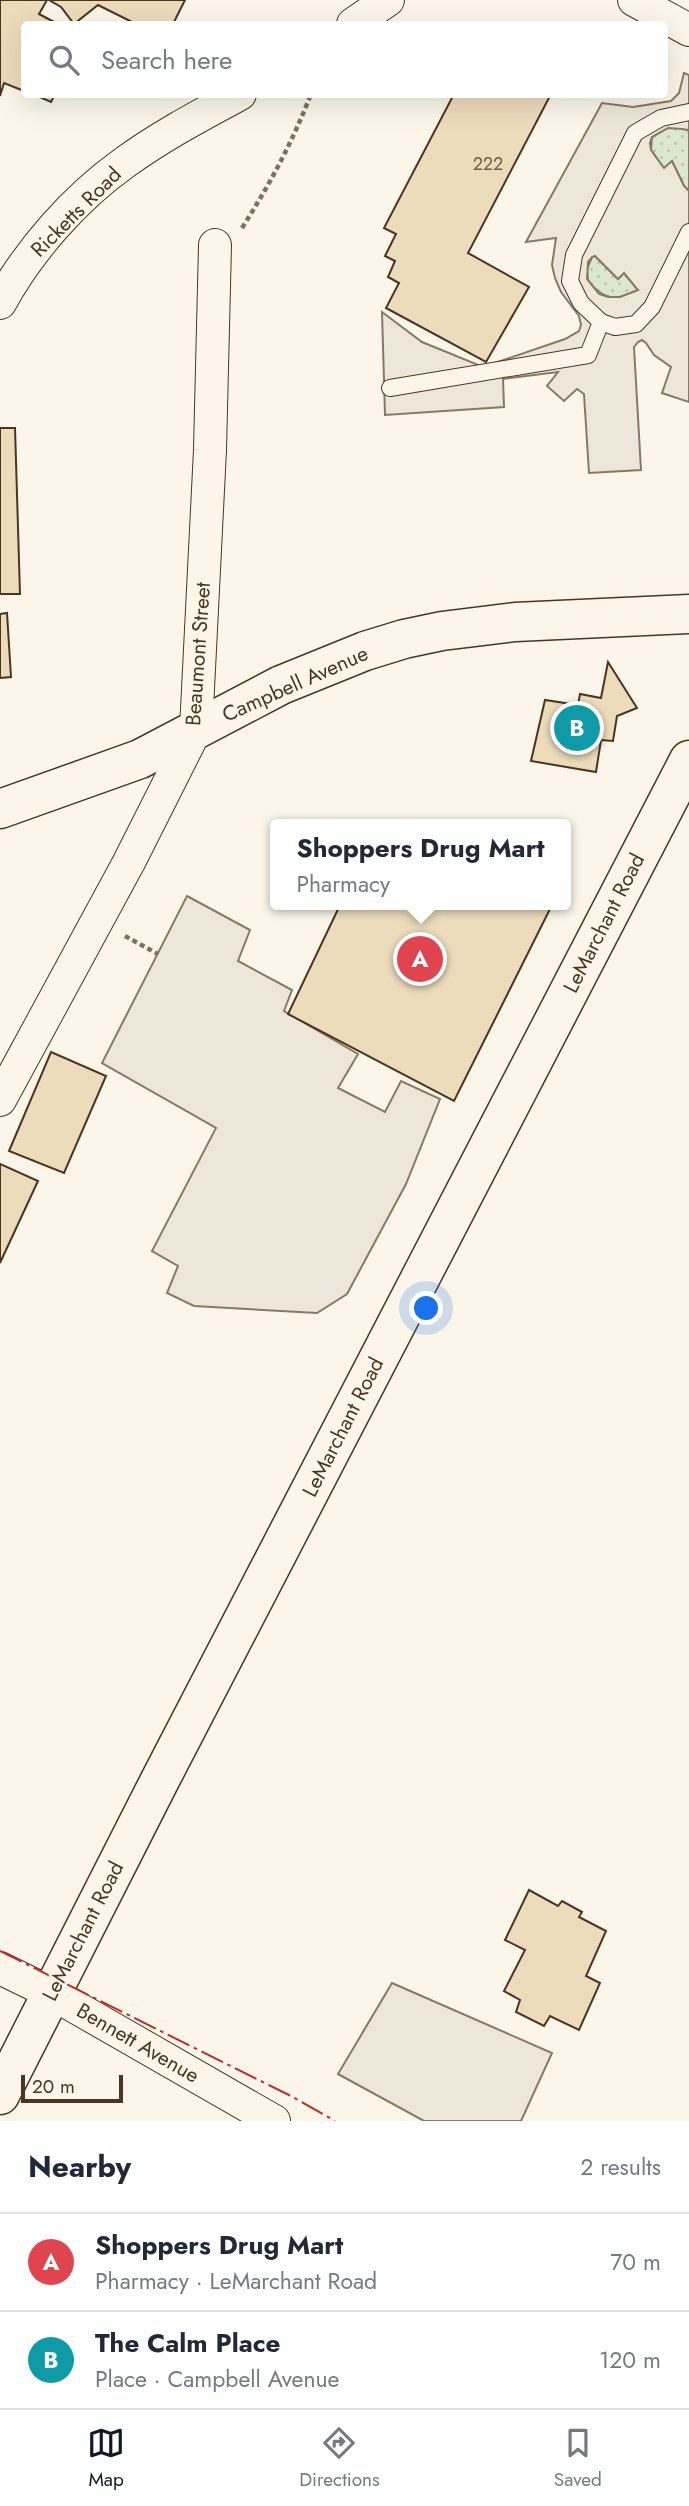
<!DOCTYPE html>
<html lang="en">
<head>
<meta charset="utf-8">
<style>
	body { margin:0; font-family:Jost,sans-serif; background:#f2f2f3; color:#1f2937 }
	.scale { position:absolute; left:21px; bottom:18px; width:102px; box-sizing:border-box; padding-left:7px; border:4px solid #4a3520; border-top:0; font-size:19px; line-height:24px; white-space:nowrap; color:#4a3520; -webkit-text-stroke:5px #fbf6e9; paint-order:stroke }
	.you { position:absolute; left:427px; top:1309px; width:24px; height:24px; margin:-18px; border:5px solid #fff; border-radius:50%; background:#1a73e8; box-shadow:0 0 0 10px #1a73e833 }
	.badge { display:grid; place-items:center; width:46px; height:46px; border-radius:50%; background:#111827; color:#fff; font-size:23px; font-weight:700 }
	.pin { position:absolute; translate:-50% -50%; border:4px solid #fff; box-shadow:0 2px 7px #0006 }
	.popup { position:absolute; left:270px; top:819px; width:301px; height:91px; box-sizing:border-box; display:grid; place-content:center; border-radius:7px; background:#fff; filter:drop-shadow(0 2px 5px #0005); font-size:23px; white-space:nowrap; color:#747a83 }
	.popup b { font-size:26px; color:#1f2937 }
	.popup::after { content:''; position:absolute; left:50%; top:100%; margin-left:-14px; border:14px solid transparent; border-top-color:#fff }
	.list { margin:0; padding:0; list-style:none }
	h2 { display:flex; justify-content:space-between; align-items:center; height:91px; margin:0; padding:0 28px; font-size:30px }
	h2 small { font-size:23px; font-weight:400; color:#747a83 }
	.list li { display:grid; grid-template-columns:46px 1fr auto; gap:21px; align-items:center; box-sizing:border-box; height:98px; padding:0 28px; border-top:2px solid #e0e1e3 }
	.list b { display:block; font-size:26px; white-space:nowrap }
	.list p { margin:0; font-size:23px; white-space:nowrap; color:#747a83 }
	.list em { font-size:23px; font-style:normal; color:#747a83 }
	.icon { flex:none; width:38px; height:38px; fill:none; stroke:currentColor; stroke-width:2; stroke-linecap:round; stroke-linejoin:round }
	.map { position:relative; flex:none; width:689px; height:2121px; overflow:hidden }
	.search { position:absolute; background:#fff; box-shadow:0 7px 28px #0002; left:21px; right:21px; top:21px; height:77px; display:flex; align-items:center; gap:18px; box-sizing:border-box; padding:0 24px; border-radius:7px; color:#747a83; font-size:26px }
	.sheet { height:287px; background:#fff }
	nav { display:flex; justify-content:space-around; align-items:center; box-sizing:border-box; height:98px; border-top:2px solid #e0e1e3; background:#fff; font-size:19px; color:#747a83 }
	nav a { display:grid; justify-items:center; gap:4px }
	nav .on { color:#111827 }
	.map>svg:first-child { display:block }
	.grass { fill:url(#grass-dots); stroke:#887966; stroke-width:2 }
	.parking { fill:#ede7d9; stroke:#887966; stroke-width:2; fill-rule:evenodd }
	.building { fill:#ecdcbc; stroke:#4a3520; stroke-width:2 }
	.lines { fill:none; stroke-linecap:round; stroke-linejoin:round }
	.service-casing { stroke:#4a3520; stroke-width:18 }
	.minor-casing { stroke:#4a3520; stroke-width:34 }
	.tertiary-casing { stroke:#4a3520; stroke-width:41 }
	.secondary-casing { stroke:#4a3520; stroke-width:41 }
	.path { stroke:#7f6f5c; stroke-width:4.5; stroke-dasharray:5 3.5; stroke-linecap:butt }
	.service { stroke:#fbf6e9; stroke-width:16 }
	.minor { stroke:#fbf6e9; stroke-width:32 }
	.tertiary { stroke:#fbf6e9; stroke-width:38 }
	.secondary { stroke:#fbf6e9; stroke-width:38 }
	.power { stroke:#c62828; stroke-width:2; stroke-dasharray:24 5 3.5 5; stroke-linecap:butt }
	.labels { text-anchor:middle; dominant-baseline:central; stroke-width:5; stroke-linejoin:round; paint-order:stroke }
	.number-label { font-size:18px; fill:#725f47 }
	.street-label { font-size:21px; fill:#4a3520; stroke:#fbf6e9 }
</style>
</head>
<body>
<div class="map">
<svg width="689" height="2121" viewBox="0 0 689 2121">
	<defs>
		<pattern id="grass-dots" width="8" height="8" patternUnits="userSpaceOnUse" patternTransform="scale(1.75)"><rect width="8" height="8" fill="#dce7d0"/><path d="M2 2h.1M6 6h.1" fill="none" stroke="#bec7b2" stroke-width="1.8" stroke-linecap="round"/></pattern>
	</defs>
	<rect width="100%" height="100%" fill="#fbf6e9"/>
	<!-- grass -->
	<g class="grass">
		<path d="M676,127L689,130V191L684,186L672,161L664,169L651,150L652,137L668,128Z"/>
		<path d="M595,256L618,279L624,273L638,290C617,302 602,300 588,280L587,269L592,257Z"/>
	</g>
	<!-- parking -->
	<g class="parking">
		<path d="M684,73L689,75V133L688,130L682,129L668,128L652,137L650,143L651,150L664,168L672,161L684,186L689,191V402L662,393L671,367L654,355L646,343L642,340L638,342L634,347L641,470L589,473L584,394L577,389L564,401L547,386L558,372L503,379L504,407L385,415L382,312L422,342L483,367L565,339L579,331L581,325L579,316L561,292L555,278L552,265L556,238L526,242L602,103L633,107L671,101L679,93ZM595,256L618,279L624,273L638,290L620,297H608L599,294L587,279L588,262L592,257Z"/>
		<path d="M187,896L250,930L238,961L292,990L284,1011L358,1054L338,1088L385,1112L401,1081L440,1099L406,1184L347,1294L317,1313L194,1306L167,1293L178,1266L152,1251L216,1128L102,1063Z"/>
		<path d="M392,1983L552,2053L521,2121H424L338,2074Z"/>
	</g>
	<!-- building -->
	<g class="building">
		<path d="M0,0H47L39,14L58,24H24V91L4,83L0,96Z"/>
		<path d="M49,0H185L173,24H136L98,5L74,24L61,7Z"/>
		<path d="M33,94H55L51,102Z"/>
		<path d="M454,94H551L468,253L529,287L486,362L386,308L399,283L388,277L395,261L385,256L396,234L384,228Z"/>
		<path d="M0,428H15L20,594H0Z"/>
		<path d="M7,613L11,677L0,678V614Z"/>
		<path d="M608,662L637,708L617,716L613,741L601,740L596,772L531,761L545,700L578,705L580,694L601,698Z"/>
		<path d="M340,905H552L454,1101L288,1014Z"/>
		<path d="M51,1052L106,1076L64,1173L9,1151Z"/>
		<path d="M0,1164L38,1181L0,1263Z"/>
		<path d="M529,1890L558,1906L562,1901L582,1912L579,1917L606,1931L586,1976L600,1983L579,2030L550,2016L544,2026L516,2012L520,2000L504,1991L525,1950L505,1940Z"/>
	</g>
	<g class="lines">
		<defs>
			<g id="service">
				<path d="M689,112L661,118L635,133L574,255L570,281L581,303L601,322L615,327L636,324L652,307L689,232"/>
				<path d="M390,388L588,355L601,322"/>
			</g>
			<g id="minor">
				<path d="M634,0L689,30"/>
				<path d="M353,24L388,0"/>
				<path d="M0,303C29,250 75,198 124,163C161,136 201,115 240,94"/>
				<path d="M0,1100L129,862L196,729L210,450L215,245"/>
				<path d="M0,1968L51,1993L274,2121"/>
			</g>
			<path id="tertiary" d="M0,809L140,759L281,685L365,651L404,639L442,631L515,622L689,614"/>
			<path id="secondary" d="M0,2095L161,1778L689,760"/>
		</defs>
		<!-- service casing -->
		<use href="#service" class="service-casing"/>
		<!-- minor casing -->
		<use href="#minor" class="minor-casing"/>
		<!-- tertiary casing -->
		<use href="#tertiary" class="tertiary-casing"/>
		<!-- secondary casing -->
		<use href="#secondary" class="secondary-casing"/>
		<!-- path -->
		<g class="path">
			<path d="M242,228C270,184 292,143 311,94"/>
			<path d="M125,936L158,954"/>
		</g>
		<!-- service -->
		<use href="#service" class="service"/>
		<!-- minor -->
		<use href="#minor" class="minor"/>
		<!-- tertiary -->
		<use href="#tertiary" class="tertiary"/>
		<!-- secondary -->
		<use href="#secondary" class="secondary"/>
		<!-- power -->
		<path class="power" d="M0,1951L291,2096L335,2121"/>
	</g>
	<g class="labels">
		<!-- number labels -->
		<g class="number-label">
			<text x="488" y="164">222</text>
		</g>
		<!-- street labels -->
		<g class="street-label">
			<text transform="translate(76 212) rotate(-45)">Ricketts Road</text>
			<text transform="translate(198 654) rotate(-86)">Beaumont Street</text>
			<text transform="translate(295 684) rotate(-24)">Campbell Avenue</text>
			<text transform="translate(604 923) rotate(-63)">LeMarchant Road</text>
			<text transform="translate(343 1427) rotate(-63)">LeMarchant Road</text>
			<text transform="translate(83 1931) rotate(-63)">LeMarchant Road</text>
			<text transform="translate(138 2043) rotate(30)">Bennett Avenue</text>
		</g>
	</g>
</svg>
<div class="scale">20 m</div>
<div class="you"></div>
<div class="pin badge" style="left:420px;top:959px;background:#e0444e">A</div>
<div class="popup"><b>Shoppers Drug Mart</b>Pharmacy</div>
<div class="pin badge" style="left:577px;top:728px;background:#0f9aa8">B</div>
<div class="search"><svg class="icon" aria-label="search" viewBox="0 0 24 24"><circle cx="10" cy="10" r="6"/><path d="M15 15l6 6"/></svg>Search here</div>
</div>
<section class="sheet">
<h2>Nearby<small>2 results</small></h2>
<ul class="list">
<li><span class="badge" style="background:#e0444e">A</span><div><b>Shoppers Drug Mart</b><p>Pharmacy · LeMarchant Road</p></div><em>70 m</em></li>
<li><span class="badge" style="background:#0f9aa8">B</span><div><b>The Calm Place</b><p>Place · Campbell Avenue</p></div><em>120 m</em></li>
</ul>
</section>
<nav>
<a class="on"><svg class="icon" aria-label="map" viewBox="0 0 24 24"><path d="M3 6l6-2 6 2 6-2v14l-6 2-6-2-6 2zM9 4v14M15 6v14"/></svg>Map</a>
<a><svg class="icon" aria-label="directions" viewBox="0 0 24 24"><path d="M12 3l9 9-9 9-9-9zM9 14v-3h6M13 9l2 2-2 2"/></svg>Directions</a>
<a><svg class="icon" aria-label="saved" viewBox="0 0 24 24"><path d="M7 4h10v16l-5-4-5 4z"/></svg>Saved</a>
</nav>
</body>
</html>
